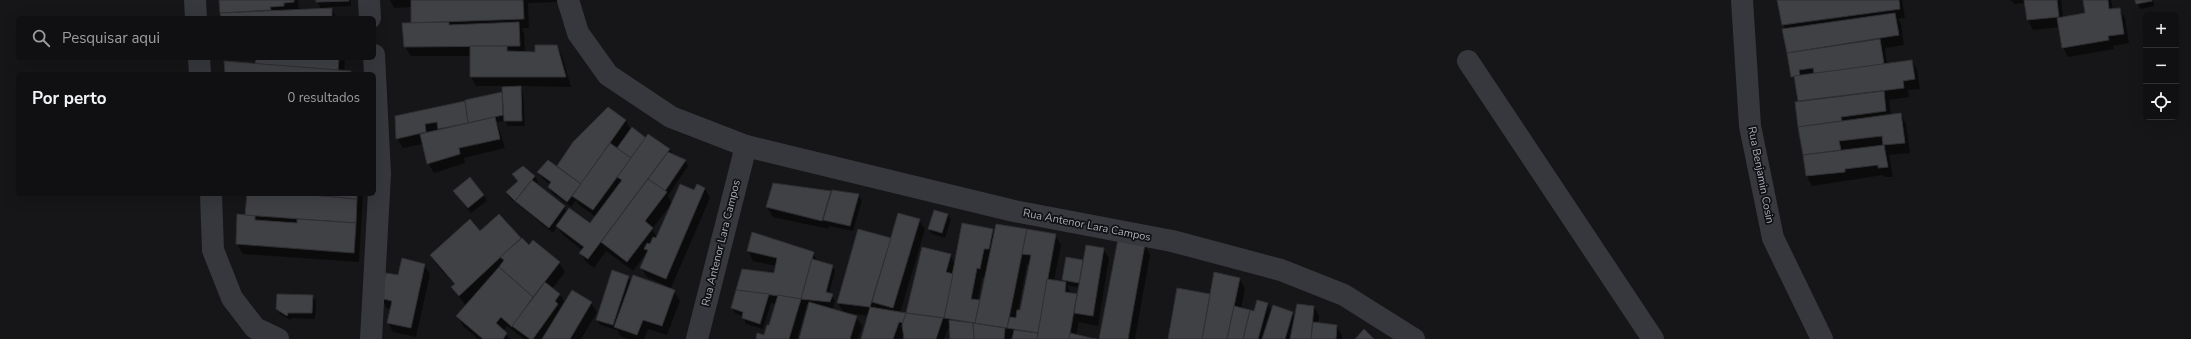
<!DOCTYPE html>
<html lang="pt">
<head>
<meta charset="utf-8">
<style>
	body { margin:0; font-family:"Nunito Sans",sans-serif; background:#19191b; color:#f1f3f6 }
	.controls { position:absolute; right:12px; top:12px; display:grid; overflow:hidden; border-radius:6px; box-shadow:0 4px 16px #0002 }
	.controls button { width:36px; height:36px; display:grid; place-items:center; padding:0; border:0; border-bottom:1px solid #303032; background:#101012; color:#f1f3f6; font:20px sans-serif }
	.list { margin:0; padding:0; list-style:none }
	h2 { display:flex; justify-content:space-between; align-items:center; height:52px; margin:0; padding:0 16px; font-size:17px }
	h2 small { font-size:13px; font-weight:400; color:#9c9d9f }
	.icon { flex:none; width:22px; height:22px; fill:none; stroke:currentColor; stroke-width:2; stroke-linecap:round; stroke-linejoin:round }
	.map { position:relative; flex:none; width:2191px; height:339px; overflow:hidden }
	.search { position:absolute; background:#101012; box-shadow:0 4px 16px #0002; left:16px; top:16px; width:360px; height:44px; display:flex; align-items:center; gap:10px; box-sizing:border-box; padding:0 14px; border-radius:6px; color:#9c9d9f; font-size:15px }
	.panel { position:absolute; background:#101012; box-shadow:0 4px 16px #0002; left:16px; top:72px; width:360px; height:124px; border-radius:6px }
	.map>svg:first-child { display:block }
	.shadow { fill:#0007; fill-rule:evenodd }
	.building { fill:#404145; stroke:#303034 }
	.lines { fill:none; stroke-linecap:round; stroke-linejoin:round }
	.minor { stroke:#37383d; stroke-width:22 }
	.labels { text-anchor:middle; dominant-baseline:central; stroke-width:3.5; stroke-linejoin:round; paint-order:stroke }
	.street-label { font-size:11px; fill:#a8adb8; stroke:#111113 }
</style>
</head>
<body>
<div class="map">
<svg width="2191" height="339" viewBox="0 0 2191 339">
	<rect width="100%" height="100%" fill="#161618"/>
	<!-- shadow -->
	<g class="shadow">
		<path d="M220,0H298L299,10L321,9L317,0H351V6L330,7L337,18H222Z"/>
		<path d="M390,0H557V2L528,3L529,28H522L524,33L525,53H536L557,46L562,56L571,87L520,86L523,93L525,126H508L505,121L497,122L505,148L464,158L465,163L434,173L428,163L423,144L403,148L397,138L396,116L503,93V86H476L471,77V56H411L405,47L412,24V7L394,8Z"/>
		<path d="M1780,0H1902L1905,18L1898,19L1901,24L1904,45L1885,48L1887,65L1912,61L1917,70L1920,89L1908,90L1909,97L1889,100L1891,116L1901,114L1906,124L1910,153L1889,155L1893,177H1885L1883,175L1812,186L1807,176L1796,103L1799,102L1796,84L1792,76Z"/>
		<path d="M2011,0H2061L2063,18L2086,14L2084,0H2111L2113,10L2119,9L2125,18L2129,43L2113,46L2114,49L2068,57L2063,47L2059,27L2033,30L2028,20L2026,3L2014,4Z"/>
		<path d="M2136,0H2153L2154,6L2140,9Z"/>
		<path d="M257,58H345L344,72L351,74H226L256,65Z"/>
		<path d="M608,109L626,121L631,130L670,149L673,156L685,161L688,166L668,196L672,203L652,229L657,238L695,192L697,185L705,189L710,198L671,288L647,277L641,268L647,252L633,271L606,251L594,268L586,262L580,253L582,250L563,235L557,226L553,233L510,198L507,193L519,182L513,174L535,176L538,182L536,184L564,207L567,212L591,225L596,217L579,205L576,200L571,207L552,193L549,187L551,185L542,178L539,173L561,170L558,166Z"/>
		<path d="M455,192L484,195L487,201L471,213Z"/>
		<path d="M830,192L832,194L858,195L862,200L853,231L829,226L828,229L773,217L767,207Z"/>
		<path d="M248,194H363L359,262L243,254L237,244L238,215L246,216Z"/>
		<path d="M499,215L520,239L559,263L565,272L552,289L560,294L565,303H591L597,312L581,339H524L507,326L503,331L510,339H478L463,326L458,316L466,306L453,288L455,285L437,265L431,256L480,232Z"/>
		<path d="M948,215L951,220L945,238L932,234L929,229Z"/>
		<path d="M919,220L925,229L900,313L907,314L923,248L950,255L955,264L992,230L995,235L997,225L1055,235L1061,245L1054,281L1065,283L1063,280L1082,261L1084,263L1103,249L1109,258L1098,326L1079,322L1076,336L1092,339H1013L1010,337V339H951L950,328H948L944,339H905V330L902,339H862L869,316L849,313L856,317L862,326L858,339H800L810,304H807L797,339H757L765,336L776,304L771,303L763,329L746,324L743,316L735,313L732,308L775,274L777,266L753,261L748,251L813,253L818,262L832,266L835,271L829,294L835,300L833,308H826L844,313L838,303L891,240ZM1027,263L1030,264L1021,311H1018ZM982,277L986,278L980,301H978ZM1067,285L1080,288L1078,295L1071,294ZM768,293L783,297L768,295Z"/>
		<path d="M1145,245L1150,255L1135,339H1100Z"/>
		<path d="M424,265L430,274L416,337L393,332L388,323L391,309L387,308L381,298L399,276Z"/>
		<path d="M628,277L631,282L674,291L680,301L667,335L648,329L644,339H628L620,336L617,330L600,325L597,319Z"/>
		<path d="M1240,279L1245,289L1241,309L1254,312L1268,304L1272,311L1293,313L1295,317L1314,307L1319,316L1318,323L1336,325L1342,335V339H1169L1178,289L1211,295Z"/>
		<path d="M312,296L316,301L315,319L292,318L290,320L280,314L277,308Z"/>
	</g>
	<!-- building -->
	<g class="building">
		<path d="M219,0H294V2L284,3V6L270,7L271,10L220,13Z"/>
		<path d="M316,0H349V1L316,2Z"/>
		<path d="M411,0H523L524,19L411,23Z"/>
		<path d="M1777,0H1899L1900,9L1782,25Z"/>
		<path d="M2024,0H2057L2059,17L2027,20Z"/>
		<path d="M2083,0H2108L2109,9L2120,8L2124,34L2108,36L2109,40L2062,48L2057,18L2085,13Z"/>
		<path d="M2135,0H2152V1L2136,4Z"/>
		<path d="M332,8V18H221L220,13Z"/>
		<path d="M1895,13L1899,35L1787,53L1782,29Z"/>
		<path d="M449,22V25L519,22L520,46L404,47L402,23Z"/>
		<path d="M1880,39L1884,64L1814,74L1813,68L1799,70L1800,76L1791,77L1787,53Z"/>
		<path d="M535,45H557L566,77H470V46H507V51L535,52Z"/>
		<path d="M256,58H339L338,70L255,64Z"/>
		<path d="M1912,60L1915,79L1903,81L1904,88L1798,101L1794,76Z"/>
		<path d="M224,61L351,71V74H225Z"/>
		<path d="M521,86L522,121H504L502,87Z"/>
		<path d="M1884,91L1886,111L1841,117L1842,121L1798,127L1795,102Z"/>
		<path d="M502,92L503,115L468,123L465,100Z"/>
		<path d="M465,101L468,123L438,129L437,122L425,124L426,132L396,139L395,116Z"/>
		<path d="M608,107L626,120L581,184L557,166L573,142Z"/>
		<path d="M1901,113L1905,143L1883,145L1882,136L1839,141L1841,150L1803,155L1798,127Z"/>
		<path d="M495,117L500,139L459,148L460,154L427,164L420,134Z"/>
		<path d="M632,127L646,138L631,158L617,148Z"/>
		<path d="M648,134L670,149L588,259L579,253L584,247L556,226L569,208L590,223L622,180L617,177Z"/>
		<path d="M610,143L631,158L593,210L572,196Z"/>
		<path d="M1884,145L1888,167L1878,168V165L1845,169V172L1806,176L1803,155Z"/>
		<path d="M668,152L686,160L665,191L648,179Z"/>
		<path d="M548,160L581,184L567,202L548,187L551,182L537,172Z"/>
		<path d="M523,166L535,176L515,201L506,192L518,181L512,174Z"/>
		<path d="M470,177L484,195L468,208L453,191Z"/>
		<path d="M648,179L667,192L645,221L653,228L627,262L601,242Z"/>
		<path d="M532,180L565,206L549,228L515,201Z"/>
		<path d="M773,183L831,191L822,221L766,207Z"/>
		<path d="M680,184L694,190L697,184L705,188L666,279L640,268L648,250L644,249L647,243L650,244L653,237L656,238Z"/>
		<path d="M832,190L859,194L850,226L823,220Z"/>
		<path d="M247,194H302L357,199L356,223L245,215Z"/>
		<path d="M301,194H357V199Z"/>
		<path d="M934,210L948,214L942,233L928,229Z"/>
		<path d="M898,213L920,219L893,308L872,302Z"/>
		<path d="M237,214L255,216V220L297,223V219L356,223L354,253L236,244Z"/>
		<path d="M499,214L521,238L459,296L451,287L455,284L430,255L470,219L480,231Z"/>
		<path d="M962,223L993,229L989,249H984L980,269L977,268L971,299L980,300L975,323L944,318Z"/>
		<path d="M996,224L1027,229L1007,328L975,323Z"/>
		<path d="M858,229L891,238L870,307L837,303Z"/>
		<path d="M1027,229L1056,234L1038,333L1007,328L1010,317L1016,318L1017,310H1020L1031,255L1022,254Z"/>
		<path d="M752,232L814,252L801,299L736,290L742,269L774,273L777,258L747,251Z"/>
		<path d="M522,238L529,245L533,240L560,262L533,297L499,267L504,260L500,257Z"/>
		<path d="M1118,239L1145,244L1128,339H1099Z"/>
		<path d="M1086,245L1104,248L1093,316L1074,313Z"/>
		<path d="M922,247L951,254L946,272L953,274L944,318L906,313Z"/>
		<path d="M1066,257L1083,260L1079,283L1062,280Z"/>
		<path d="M402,258L425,264L411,328L387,323L392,301L380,298L386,273L398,275Z"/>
		<path d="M812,259L833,265L826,292L833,294L830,302L801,299Z"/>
		<path d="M499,267L533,297L512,327L501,317L496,323L507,333L503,339H483L456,316Z"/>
		<path d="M612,270L629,276L613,325L596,320Z"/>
		<path d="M1214,272L1240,278L1227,339H1202Z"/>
		<path d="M633,275L675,290L662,326L643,320L637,335L614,327Z"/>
		<path d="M1047,279L1066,282L1065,292L1077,294L1069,339H1037Z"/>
		<path d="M545,282L560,294L555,301L558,304L533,339H530L512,326Z"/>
		<path d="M1177,288L1210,294L1202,339H1168Z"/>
		<path d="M572,290L592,302L570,339H542Z"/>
		<path d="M736,290L769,294L760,324L742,318L743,312L731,308Z"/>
		<path d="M277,294L313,295L312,313H288L287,316L276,309Z"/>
		<path d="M778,295L801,299L789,339H756L757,333L764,335L767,325H769Z"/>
		<path d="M1257,300L1268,303L1258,339H1243L1250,310L1254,311Z"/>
		<path d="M809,302L857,316L850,339H799Z"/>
		<path d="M1297,304L1314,306L1311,339H1290Z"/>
		<path d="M1273,305L1293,312L1285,339H1262Z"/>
		<path d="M1234,306L1250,310L1243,339H1227Z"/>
		<path d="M870,307L906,313L903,323L899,322L893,339H861Z"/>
		<path d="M906,313L943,318L936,339H904L902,325Z"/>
		<path d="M949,320L973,323L974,339H950Z"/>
		<path d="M1313,322L1337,325L1336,339H1311Z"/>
		<path d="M973,323L1005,328L1004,339H974Z"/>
		<path d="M1364,329L1374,339H1355Z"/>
		<path d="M1014,330L1038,333L1037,339H1012Z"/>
		<path d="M1070,333L1091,338L1097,339H1069Z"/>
	</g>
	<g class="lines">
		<!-- minor -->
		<g class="minor">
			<path d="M195,0L196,18"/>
			<path d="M369,0L370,18"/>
			<path d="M568,0L578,33L608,75L671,117L746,146L1014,211L1172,241L1281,270L1344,295L1414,339"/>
			<path d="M1742,0L1750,126L1773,238L1822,339"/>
			<path d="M199,58L200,74"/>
			<path d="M1468,61L1653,339"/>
			<path d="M211,194L213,250L232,298L255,328L278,339"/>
			<path d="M371,339L380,174L374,55"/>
			<path d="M697,339L746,146"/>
		</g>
	</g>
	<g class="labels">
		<!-- street labels -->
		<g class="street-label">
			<text transform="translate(1761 175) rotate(79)">Rua Benjamin Cosin</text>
			<text transform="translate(1087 225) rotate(11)">Rua Antenor Lara Campos</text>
			<text transform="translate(721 243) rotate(-76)">Rua Antenor Lara Campos</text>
		</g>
	</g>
</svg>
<div class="controls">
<button>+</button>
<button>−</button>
<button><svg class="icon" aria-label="locate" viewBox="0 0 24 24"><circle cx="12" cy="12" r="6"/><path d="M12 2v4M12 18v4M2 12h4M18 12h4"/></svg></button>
</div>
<div class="search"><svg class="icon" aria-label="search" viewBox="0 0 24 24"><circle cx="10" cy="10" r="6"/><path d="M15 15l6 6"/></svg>Pesquisar aqui</div>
<section class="panel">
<h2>Por perto<small>0 resultados</small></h2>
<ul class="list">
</ul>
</section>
</div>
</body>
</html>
